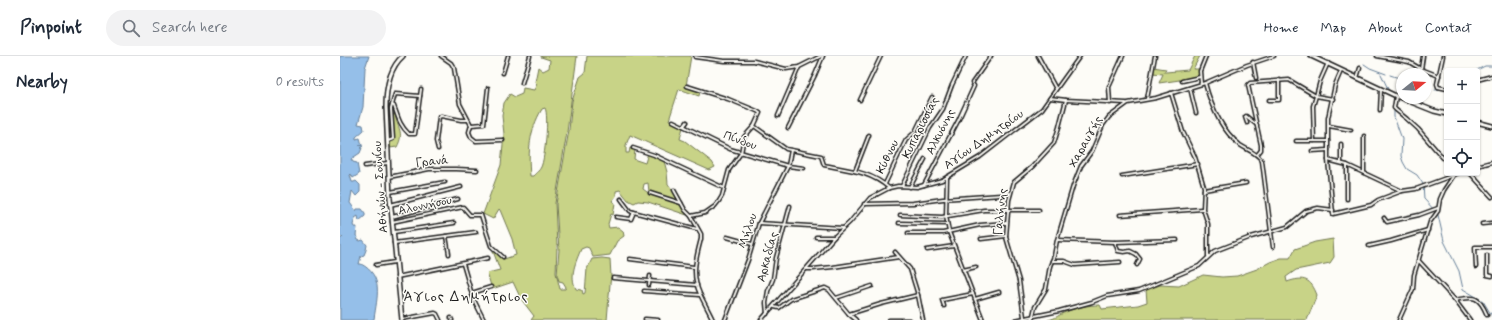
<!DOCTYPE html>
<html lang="en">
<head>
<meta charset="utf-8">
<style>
	body { margin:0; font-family:Mynerve,sans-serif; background:#f2f2f3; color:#1f2937 }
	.controls { position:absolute; right:12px; top:12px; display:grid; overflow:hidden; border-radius:4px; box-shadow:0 1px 3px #0004 }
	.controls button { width:36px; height:36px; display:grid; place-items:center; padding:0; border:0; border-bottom:1px solid #e0e1e3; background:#fff; color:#1f2937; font:20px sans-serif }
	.compass { position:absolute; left:1056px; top:12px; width:36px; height:36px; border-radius:50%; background:#fff; box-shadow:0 1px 3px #0004; rotate:72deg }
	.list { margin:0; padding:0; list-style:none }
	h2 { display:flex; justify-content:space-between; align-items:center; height:52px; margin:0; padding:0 16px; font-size:17px }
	h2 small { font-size:13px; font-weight:400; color:#747a83 }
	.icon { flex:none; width:22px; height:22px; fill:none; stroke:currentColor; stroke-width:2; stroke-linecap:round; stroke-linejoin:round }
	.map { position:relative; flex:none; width:1152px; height:264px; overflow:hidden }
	header { display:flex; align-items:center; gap:24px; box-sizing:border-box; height:56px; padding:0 20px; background:#fff; border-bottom:1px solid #e0e1e3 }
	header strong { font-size:19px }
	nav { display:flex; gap:22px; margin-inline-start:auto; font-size:14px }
	.search { width:280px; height:36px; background:#f2f2f3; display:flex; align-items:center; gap:10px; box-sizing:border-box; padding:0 14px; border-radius:22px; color:#747a83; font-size:15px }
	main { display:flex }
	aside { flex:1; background:#fff }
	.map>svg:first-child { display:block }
	.green { fill:#c8d387; stroke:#727852; fill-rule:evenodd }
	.water { fill:#95bfe9; stroke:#657e97 }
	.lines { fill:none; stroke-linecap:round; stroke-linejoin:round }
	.stream { stroke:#657e97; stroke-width:1 }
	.minor-casing { stroke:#1c1c1c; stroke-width:5 }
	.major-casing { stroke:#1c1c1c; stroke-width:6 }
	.minor { stroke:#fdfcf7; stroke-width:2 }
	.major { stroke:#fdfcf7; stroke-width:3 }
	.labels { text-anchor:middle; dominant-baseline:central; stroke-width:3; stroke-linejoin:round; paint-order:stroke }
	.street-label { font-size:12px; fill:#1c1c1c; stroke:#fdfcf7 }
	.quarter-label { font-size:14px; letter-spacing:1px; fill:#1c1c1c; stroke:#fdfcf7 }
</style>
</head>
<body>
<header>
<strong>Pinpoint</strong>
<div class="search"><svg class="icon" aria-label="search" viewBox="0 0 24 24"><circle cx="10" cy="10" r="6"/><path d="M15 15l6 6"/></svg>Search here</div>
<nav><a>Home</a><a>Map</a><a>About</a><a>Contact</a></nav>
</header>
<main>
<aside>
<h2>Nearby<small>0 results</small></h2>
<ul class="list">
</ul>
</aside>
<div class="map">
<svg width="1152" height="264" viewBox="0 0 1152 264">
	<rect width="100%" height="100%" fill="#fdfcf7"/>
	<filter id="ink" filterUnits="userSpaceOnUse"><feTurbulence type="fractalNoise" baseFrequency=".025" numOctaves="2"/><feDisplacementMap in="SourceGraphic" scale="8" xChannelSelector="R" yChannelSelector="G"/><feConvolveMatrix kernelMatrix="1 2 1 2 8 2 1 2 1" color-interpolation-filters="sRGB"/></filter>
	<g filter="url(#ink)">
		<!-- green -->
		<g class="green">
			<path d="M201,0H237L227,76L215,147L217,190L216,217L220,233H225L226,231L223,226L219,225L217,219L219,194L216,148L229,74L232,45L240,21L245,17L247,0H351L346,30L360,35L359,40L339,33L329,64L343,71L340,83L345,85L372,106L375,111L369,114L290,79L286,89V97H289L290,92L295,93L294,103L296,104L305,107L308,97L324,105L327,116L328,128L334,136L340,147L309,136L308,127L304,128L303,133L307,136L341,148L350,160L308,146L298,145L294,147L288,144L280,134L276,135V140L272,145L275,147L273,159L271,158L268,168L269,172L278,171L283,175L284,180L277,185L270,199L253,201L249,192L246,191L241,193C236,206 229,219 236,233L242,234L243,238L245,237L247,213L252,203L262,202L270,203L271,220L270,228L267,264H191L194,260L181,243L173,226L152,233L147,217L160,214L153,195L154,194L164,203L176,199L172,183L160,154L159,153L153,163L143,158L161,109L164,78L162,60L164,47L170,38L175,41L182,38L183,32L194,34L197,28L195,26L198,11L203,15L209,12L210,4L201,1ZM205,52C209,59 205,103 201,111C200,114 195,118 193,120H190C188,95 189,75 202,53Z"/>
			<path d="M855,0H860L853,13H860V21L819,27L823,18L812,17L813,11L826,13L824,16H826L848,14Z"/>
			<path d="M52,58H55C57,72 65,76 57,91L50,92V86L53,84Z"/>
			<path d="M993,183L994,201L990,207L956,214L946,221L947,226C964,220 971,223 977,239L967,264H708C717,262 718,259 726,256C737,251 748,249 760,249L762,253L798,249L807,246L806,234L820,229L839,230L863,219L882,221L897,220L917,213L930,206L941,202H950L955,193L975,186Z"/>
		</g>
		<!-- water -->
		<path class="water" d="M0,0H29L25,12L23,51L18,68L23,69L24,74L16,81V83L20,82L22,89H19L23,90L20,92H22L20,97L11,103L13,106L17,107L19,118L13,122L11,118L10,119L12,126H14L16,125L20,129V136L16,140L12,135L10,147L16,155L17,153H22L25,157V160L19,165L18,160L15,162L13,169L14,171H17L16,180L18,181L17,183L20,185L23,184L27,189L26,194L24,199L21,200L19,208H21C44,220 37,241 34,263L31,264H0V182H2L3,181L0,180Z"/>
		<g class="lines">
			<!-- stream -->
			<g class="stream">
				<path d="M1024,8L1030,12L1046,18"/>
				<path d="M1135,15L1145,10H1152"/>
				<path d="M1041,18L1049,35"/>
				<path d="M1050,19L1062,23"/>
				<path d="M1086,34H1090"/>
				<path d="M1095,34L1103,33"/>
				<path d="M1054,55V61L1062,83L1061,100L1063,106L1067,113L1077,119L1083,128L1084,143L1096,156"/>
				<path d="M1098,159L1104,185L1119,215L1123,233L1143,245L1152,260"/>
			</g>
			<defs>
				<g id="minor">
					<path d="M101,0L111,7L114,12L120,48L131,69L129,76L131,81L136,85L163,84"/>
					<path d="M698,0L716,33"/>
					<path d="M1037,0L1069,6L1081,13L1099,20"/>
					<path d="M1103,0L1097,28L1098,31L1107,33"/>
					<path d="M355,1L384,5H414L446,13L459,11L481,0"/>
					<path d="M913,6L916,22"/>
					<path d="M988,7L980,25L976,40L993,43"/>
					<path d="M1081,13L1083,0"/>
					<path d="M1001,15L995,29L988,62V104L993,158L1031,149L1038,144L1062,135L1076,133L1114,119"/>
					<path d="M163,17L168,0"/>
					<path d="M1017,22L1020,12"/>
					<path d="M1137,24L1152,20"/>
					<path d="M842,25L860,21"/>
					<path d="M182,27L190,0"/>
					<path d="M865,27C871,50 881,74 900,89C907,94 918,97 922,105L933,191"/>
					<path d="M861,28L860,15L866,0"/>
					<path d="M347,30L388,43L417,55L420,57L414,70L404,81L401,97L389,114L382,140L379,145L375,150L365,157L351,160L361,178V183C356,202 351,219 360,238C364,247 369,255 373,264"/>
					<path d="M850,32L856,57"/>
					<path d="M831,37L843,76L855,101L864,131L863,153L868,168V200"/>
					<path d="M1056,40L1054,52L1056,54L1067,63L1078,73L1104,103L1107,104"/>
					<path d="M710,42L726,44L786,47"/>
					<path d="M807,43L815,0"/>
					<path d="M520,44L541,0"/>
					<path d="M929,44H939V24"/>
					<path d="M770,47L769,31L783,0"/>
					<path d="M52,49L54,50C58,61 60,70 69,78H75L81,33"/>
					<path d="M1040,54L1041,33"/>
					<path d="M438,60L459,11"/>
					<path d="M333,65L390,93L448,110L464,112"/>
					<path d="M907,67L905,61L906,60L917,69"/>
					<path d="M131,69L144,68L148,32"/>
					<path d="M344,70L347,66"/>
					<path d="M414,70L446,93L481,100L484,109C508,114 530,115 549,132"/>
					<path d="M989,70L1011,74"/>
					<path d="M448,72L475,19L483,0"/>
					<path d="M1024,80V117"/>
					<path d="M48,85L53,83L51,53L55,38L80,40"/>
					<path d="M956,85H988"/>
					<path d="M293,92L314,99L384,132"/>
					<path d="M98,93L96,85L99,61L101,60L121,64H128"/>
					<path d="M972,95L988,94"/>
					<path d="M917,99L921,94V89L908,29L910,27L949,24L976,40L973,50L974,85"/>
					<path d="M988,104L1007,109L1062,135"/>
					<path d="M1001,106V88"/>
					<path d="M1007,109V143"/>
					<path d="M25,110L48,107"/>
					<path d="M1137,110L1152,106"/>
					<path d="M515,115L529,79"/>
					<path d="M1130,117L1152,141"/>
					<path d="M782,120L858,108"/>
					<path d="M49,121L89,113H116L137,114"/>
					<path d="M607,121L606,160L609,176L643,264"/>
					<path d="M545,128L563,90L566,84L575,76L592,41"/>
					<path d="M584,129L618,65L634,30L632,27L651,0"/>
					<path d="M562,130L590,72L603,53L612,29L626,0"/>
					<path d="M570,131L585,103"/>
					<path d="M334,134L345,154L351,160"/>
					<path d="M864,134L906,127"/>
					<path d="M50,136L105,126"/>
					<path d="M310,137L341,147"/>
					<path d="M281,143L290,155L357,173"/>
					<path d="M524,148L573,147L603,143L661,139"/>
					<path d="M50,149L121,131"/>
					<path d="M560,159L602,161L644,154H699"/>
					<path d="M780,159L862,153"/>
					<path d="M52,161L118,143"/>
					<path d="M276,161L291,163L294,156"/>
					<path d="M1044,162L1047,166L1079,159L1098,152"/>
					<path d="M52,166L123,151L130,159H141L151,190L163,201"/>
					<path d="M419,167L503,172"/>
					<path d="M559,167L607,168"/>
					<path d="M1142,168L1152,167"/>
					<path d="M54,176L114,167"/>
					<path d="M568,177H603L640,169L666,167"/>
					<path d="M106,180L109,198"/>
					<path d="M387,181L412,188"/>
					<path d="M476,181H494"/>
					<path d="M641,183L666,180"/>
					<path d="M717,184L775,186L837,184"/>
					<path d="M775,186L778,195L784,196L790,195L796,198L800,203L797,209"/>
					<path d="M54,187L136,176"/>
					<path d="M1029,190L1051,185L1088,174"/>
					<path d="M587,194L614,190"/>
					<path d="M555,196L570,213L578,239L583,264"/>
					<path d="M1147,199V219L1152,220"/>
					<path d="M290,203L354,211"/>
					<path d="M1078,204L1115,244L1130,264"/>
					<path d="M712,205H724L735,209L780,206"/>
					<path d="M123,208L133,242L144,264"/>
					<path d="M36,209L55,206"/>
					<path d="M1136,211L1135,191H1152"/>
					<path d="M467,213H473L493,211L559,201"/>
					<path d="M623,214L636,211"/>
					<path d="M57,221L148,202"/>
					<path d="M273,222L357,229"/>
					<path d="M309,229L310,220"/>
					<path d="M304,235L360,239"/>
					<path d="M132,237L151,231"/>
					<path d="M496,242L532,230"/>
					<path d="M635,243L659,236"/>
					<path d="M1115,244C1135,240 1139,240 1147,259"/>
					<path d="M604,250L602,244L633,238"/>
					<path d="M434,251L439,252L451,243L485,232L489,234L509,258L516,264"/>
					<path d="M427,258L426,247L428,235L433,223L436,202L450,150"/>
					<path d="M509,258L541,248L578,239"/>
					<path d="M684,261L679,225L666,181L669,144L674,126L692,111L714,87L719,71L726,44"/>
					<path d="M111,262L112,264"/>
					<path d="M62,263L95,257L97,258L100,264"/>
					<path d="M305,263L318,264"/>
					<path d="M385,264L408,204L419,167L448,110L451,94"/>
					<path d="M421,264L494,181L510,166L530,142L549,132L558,130L577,131L602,124L640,101L702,53L740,0"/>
					<path d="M549,264H570"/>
					<path d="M675,264L719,255L752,246L767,240L799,235L859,210L875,195L911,181L947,171L966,155L978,152L993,154"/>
					<path d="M692,264L695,251L706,233L710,210L714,200L717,184L733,130L741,110L752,95L763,69L769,61L788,47L816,42L865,27L907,9L934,0"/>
					<path d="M1059,264L1073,233L1074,219L1090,166L1098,155L1100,143L1104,134L1114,119L1118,117"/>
				</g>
				<g id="major">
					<path d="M971,0L1056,40L1094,55L1107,58"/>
					<path d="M1137,66L1152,70"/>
					<path d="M62,264L50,142L46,51C46,34 49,12 63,0"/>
				</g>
			</defs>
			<!-- minor casing -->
			<use href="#minor" class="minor-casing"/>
			<!-- major casing -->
			<use href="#major" class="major-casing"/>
			<!-- minor -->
			<use href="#minor" class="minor"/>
			<!-- major -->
			<use href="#major" class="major"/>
		</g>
	</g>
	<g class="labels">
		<!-- street labels -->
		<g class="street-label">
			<text transform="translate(581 72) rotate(-63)">Κυπαρισσίας</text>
			<text transform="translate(601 76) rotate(-63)">Αλκυόνης</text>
			<text transform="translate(644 84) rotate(-35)">Αγίου Δημητρίου</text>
			<text transform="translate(400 85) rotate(20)">Πίνδου</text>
			<text transform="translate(746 86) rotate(-61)">Χαραυγής</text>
			<text transform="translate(548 101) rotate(-64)">Κύθνου</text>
			<text transform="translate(92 106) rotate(-5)">Γρανά</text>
			<text transform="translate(41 131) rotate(-94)">Αθήνών - Σουνίου</text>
			<text transform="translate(85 150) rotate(-12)">Αλοννήσου</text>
			<text transform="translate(661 156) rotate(-84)">Γαλήνης</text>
			<text transform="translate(408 175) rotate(-71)">Μήλου</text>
			<text transform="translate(428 201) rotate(-75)">Αρκαδίας</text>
		</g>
		<!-- quarter labels -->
		<g class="quarter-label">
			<text x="126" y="241">Άγιος Δημήτριος</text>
		</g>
	</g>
</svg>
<div class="controls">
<button>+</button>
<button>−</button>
<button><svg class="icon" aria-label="locate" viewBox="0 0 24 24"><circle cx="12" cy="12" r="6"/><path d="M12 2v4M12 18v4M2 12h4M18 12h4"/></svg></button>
</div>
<svg class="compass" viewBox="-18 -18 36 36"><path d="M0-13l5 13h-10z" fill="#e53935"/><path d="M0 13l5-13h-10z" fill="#747a83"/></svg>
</div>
</main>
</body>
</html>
